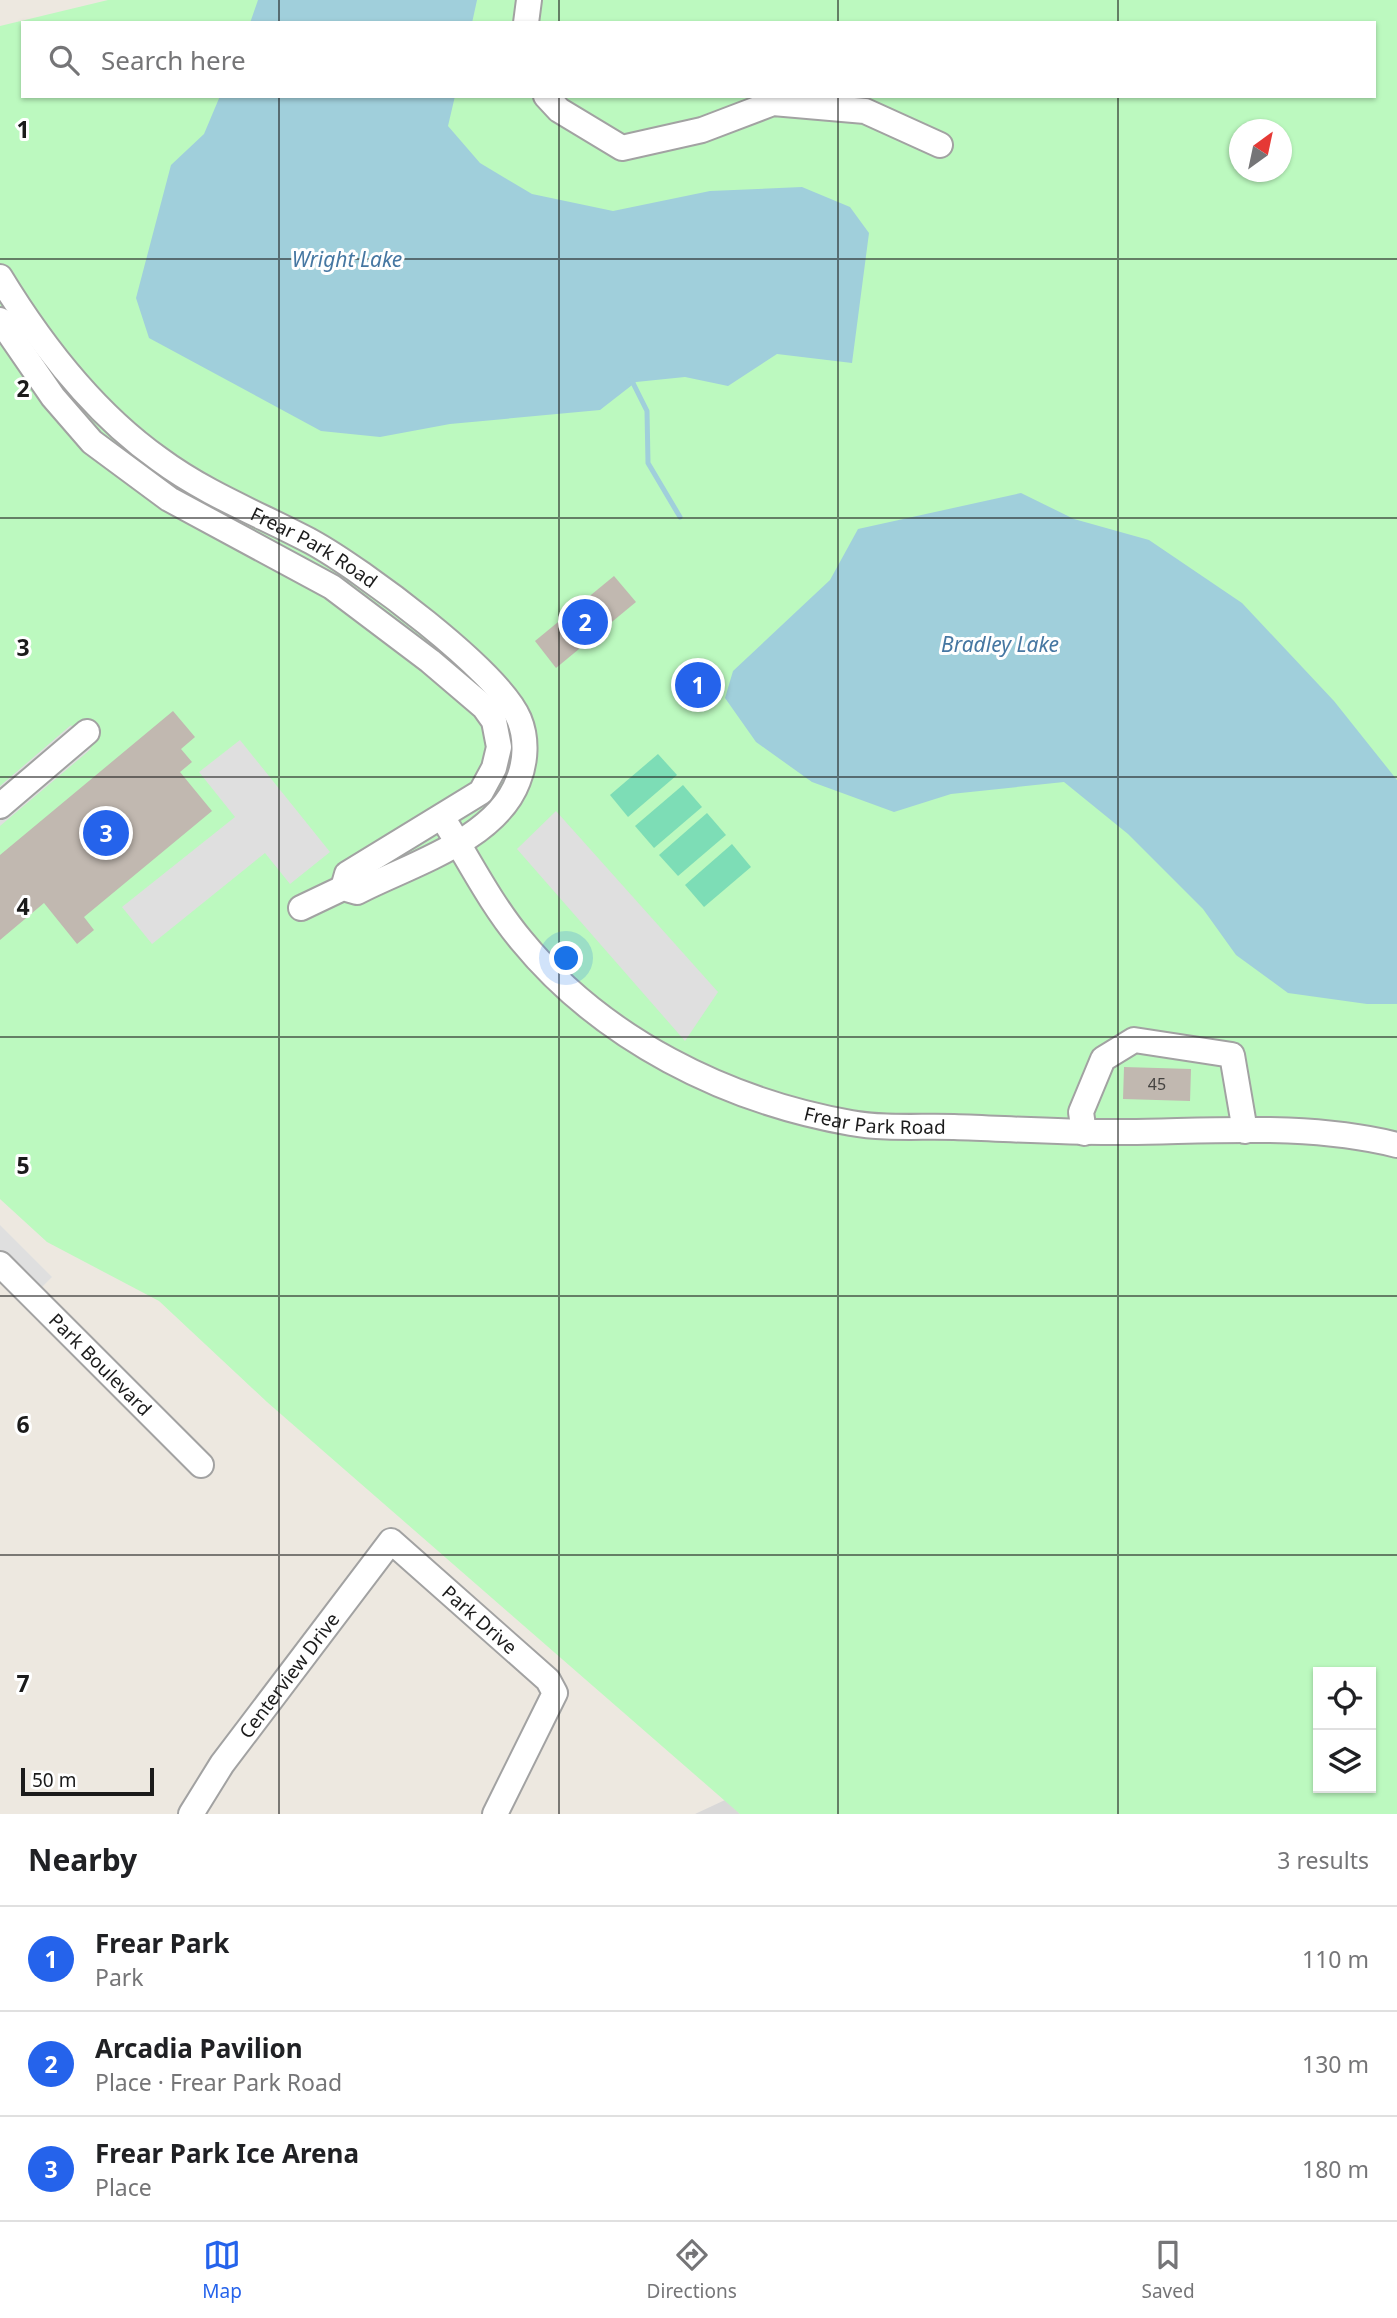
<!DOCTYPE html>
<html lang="en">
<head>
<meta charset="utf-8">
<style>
	body { margin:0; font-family:"Noto Sans",sans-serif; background:#f6f6f6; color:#202124 }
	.controls { position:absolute; right:21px; bottom:21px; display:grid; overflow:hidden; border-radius:0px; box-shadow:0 2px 5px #0004 }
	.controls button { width:63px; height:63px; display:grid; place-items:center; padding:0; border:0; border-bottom:2px solid #e0e0e0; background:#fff; color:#202124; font:35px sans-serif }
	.compass { position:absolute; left:1229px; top:119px; width:63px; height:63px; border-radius:50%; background:#fff; box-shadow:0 2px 5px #0004; rotate:33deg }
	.scale { position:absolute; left:21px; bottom:18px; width:133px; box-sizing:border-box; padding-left:7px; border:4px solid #1b1b1b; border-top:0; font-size:19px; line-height:24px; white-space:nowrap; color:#1b1b1b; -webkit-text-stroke:5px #fff; paint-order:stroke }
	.you { position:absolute; left:567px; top:959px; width:24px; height:24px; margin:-18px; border:5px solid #fff; border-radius:50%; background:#1a73e8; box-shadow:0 0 0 10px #1a73e833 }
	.badge { display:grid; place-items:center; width:46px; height:46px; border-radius:50%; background:#2563eb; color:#fff; font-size:23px; font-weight:700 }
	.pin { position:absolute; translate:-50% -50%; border:4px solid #fff; box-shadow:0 2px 7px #0006 }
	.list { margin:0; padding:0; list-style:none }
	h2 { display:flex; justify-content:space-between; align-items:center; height:91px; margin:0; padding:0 28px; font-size:30px }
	h2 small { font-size:23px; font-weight:400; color:#757577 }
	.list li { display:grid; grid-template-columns:46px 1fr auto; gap:21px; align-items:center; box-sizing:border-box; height:105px; padding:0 28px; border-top:2px solid #e0e0e0 }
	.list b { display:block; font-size:26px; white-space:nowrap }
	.list p { margin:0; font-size:23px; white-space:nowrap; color:#757577 }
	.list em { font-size:23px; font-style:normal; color:#757577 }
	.icon { flex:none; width:38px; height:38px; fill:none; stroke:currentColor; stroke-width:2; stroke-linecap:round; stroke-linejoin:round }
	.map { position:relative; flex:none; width:1397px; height:1814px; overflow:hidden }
	.search { position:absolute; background:#fff; box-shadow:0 2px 5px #0004; left:21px; right:21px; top:21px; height:77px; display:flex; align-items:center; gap:18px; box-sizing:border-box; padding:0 24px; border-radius:0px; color:#757577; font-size:26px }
	.sheet { height:406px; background:#fff }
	nav { display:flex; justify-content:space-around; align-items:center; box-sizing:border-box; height:98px; border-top:2px solid #e0e0e0; background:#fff; font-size:19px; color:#757577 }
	nav a { display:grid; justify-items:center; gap:4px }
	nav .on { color:#2563eb }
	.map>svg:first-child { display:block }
	.residential { fill:#d9d8d8 }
	.park { fill:#bcf9bf; fill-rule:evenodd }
	.pitch { fill:#7dddb6 }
	.parking { fill:#dfdfdf }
	.water { fill:#a0cfdb }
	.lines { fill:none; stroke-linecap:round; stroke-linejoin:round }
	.stream { stroke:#a0cfdb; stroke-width:5 }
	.building { fill:#c1b8b0 }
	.minor-casing { stroke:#a2a2a2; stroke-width:28 }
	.minor { stroke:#fff; stroke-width:24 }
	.grid { fill:none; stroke:#1b1b1b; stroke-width:2; stroke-opacity:0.55 }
	.labels { text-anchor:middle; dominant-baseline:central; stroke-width:6; stroke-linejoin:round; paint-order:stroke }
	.number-label { font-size:16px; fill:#444240 }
	.street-label { font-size:19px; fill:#1b1b1b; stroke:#fff }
	.water-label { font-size:21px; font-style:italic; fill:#4677a2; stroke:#fff }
	.grid-label { font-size:23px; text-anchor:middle; font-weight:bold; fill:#1b1b1b; stroke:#fff; stroke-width:6; stroke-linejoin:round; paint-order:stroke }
</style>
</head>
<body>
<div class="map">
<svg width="1397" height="1814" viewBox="0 0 1397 1814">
	<rect width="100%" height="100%" fill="#ede8e0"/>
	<!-- residential -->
	<path class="residential" d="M725,1800L740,1814H695Z"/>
	<!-- park -->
	<path class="park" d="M108,0H1397V1814H740L267,1402L159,1301L47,1242L0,1199V26ZM23,23H1374V96H23ZM1240,130H1282V172H1240ZM1318,1672H1371V1788H1318Z"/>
	<!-- pitch -->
	<g class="pitch">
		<path d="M658,754L677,775L628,817L610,795Z"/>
		<path d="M683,785L702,807L654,848L635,826Z"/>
		<path d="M707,813L726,835L678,876L659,855Z"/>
		<path d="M732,844L751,867L704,907L685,885Z"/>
	</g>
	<!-- parking -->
	<g class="parking">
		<path d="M71,725L91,749L0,826V786Z"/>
		<path d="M240,740L330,852L290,884L265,853L152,944L122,907L235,817L199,772Z"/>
		<path d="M556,811L718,992L685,1041L517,849Z"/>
		<path d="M0,1225L52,1277L38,1291L0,1253Z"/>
	</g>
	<!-- water -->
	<g class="water">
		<path d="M258,0H477L472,23H250Z"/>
		<path d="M220,96H455L448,126L480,163L532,194L613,211L710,191L802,187L850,207L869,233L852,363L777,354L728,386L685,377L636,382L600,410L450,424L380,437L321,431L149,338L136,298L171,165L204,134Z"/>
		<path d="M1021,493L1074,519L1149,540L1242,603L1334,701L1397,780V1004H1367L1288,993L1236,955L1203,909L1128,834L1064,782L951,794L894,812L812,782L756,742L725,698L733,671L830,580L858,529Z"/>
	</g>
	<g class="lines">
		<!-- stream -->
		<path class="stream" d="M631,379L647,411L648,463L680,517"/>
	</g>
	<!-- building -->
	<g class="building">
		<path d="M614,576L636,602L556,668L535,641Z"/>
		<path d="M173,711L195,737L181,749L192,762L180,772L212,811L84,917L94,930L77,944L44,903L0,940V855Z"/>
		<path d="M1124,1067L1191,1069L1190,1101L1123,1099Z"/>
	</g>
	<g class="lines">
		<defs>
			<g id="minor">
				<path d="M526,23L529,0"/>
				<path d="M546,96L559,110L622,148L702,130L773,103L865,111L940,145"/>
				<path id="s1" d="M0,277C42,346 93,412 159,459C206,494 261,515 312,542C361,569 499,671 519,719C527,738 526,762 518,781C496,840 409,865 357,892L343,888L301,908"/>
				<path d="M0,320L53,397L92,442L169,499L332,587L430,661L484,707L494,721L499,747L494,768L481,792L347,874L343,888"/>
				<path d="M0,806L87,732"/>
				<path id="s2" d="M442,817C468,858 490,903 521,940C602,1039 726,1101 851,1123C884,1129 920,1126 954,1127C1012,1129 1069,1133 1127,1132C1216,1131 1310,1123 1397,1145"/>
				<path d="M1084,1133L1081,1112L1103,1059L1134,1040L1232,1055L1245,1131"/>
				<path id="s3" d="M0,1264L201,1465"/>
				<path id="s4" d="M191,1814L222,1764L391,1541L548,1680L555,1693L495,1814"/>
			</g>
		</defs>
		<!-- minor casing -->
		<use href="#minor" class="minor-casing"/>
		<!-- minor -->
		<use href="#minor" class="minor"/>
	</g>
	<!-- grid -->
	<path class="grid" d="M279,0V23M559,0V23M838,0V23M1118,0V23M279,96V1814M559,96V1814M838,96V1814M1118,96V1814M0,259H1397M0,518H1397M0,777H1397M0,1037H1397M0,1296H1397M0,1555H1397"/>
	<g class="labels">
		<!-- number labels -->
		<g class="number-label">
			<text x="1157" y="1084">45</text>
		</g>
		<!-- street labels -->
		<g class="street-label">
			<text stroke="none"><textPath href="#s1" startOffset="422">Frear Park Road</textPath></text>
			<text stroke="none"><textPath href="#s2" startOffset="555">Frear Park Road</textPath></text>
			<text stroke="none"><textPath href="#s3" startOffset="142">Park Boulevard</textPath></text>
			<text stroke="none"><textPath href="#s4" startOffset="457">Park Drive</textPath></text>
			<text stroke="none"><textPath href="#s4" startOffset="170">Centerview Drive</textPath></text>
		</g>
		<!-- water labels -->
		<g class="water-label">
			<text x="347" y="259">Wright Lake</text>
			<text x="1000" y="644">Bradley Lake</text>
		</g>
	</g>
	<g class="grid-label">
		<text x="23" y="138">1</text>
		<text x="23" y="397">2</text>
		<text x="23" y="656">3</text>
		<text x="23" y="915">4</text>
		<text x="23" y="1174">5</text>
		<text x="23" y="1433">6</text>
		<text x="23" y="1692">7</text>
	</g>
</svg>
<div class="controls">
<button><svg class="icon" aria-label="locate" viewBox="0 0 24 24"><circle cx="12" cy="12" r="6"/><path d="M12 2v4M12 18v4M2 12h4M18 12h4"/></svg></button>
<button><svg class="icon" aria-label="layers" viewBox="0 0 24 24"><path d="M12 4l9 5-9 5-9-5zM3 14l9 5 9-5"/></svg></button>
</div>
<svg class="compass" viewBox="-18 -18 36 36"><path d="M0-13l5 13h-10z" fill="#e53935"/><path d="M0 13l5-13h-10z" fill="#757577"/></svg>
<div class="scale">50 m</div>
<div class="you"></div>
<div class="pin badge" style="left:698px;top:685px">1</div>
<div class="pin badge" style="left:585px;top:622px">2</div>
<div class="pin badge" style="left:106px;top:833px">3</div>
<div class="search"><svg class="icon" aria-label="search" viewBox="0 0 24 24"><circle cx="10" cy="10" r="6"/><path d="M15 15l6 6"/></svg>Search here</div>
</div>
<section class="sheet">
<h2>Nearby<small>3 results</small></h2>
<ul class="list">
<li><span class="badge">1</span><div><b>Frear Park</b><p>Park</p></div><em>110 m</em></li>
<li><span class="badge">2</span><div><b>Arcadia Pavilion</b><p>Place · Frear Park Road</p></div><em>130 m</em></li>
<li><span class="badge">3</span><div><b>Frear Park Ice Arena</b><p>Place</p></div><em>180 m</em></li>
</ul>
</section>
<nav>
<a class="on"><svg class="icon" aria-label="map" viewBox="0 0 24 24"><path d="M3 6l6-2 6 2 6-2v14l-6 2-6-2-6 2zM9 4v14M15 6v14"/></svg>Map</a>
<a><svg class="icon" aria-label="directions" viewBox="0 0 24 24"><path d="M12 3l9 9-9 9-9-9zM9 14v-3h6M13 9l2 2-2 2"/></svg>Directions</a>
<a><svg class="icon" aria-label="saved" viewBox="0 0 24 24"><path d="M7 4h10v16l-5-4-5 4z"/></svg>Saved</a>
</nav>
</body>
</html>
